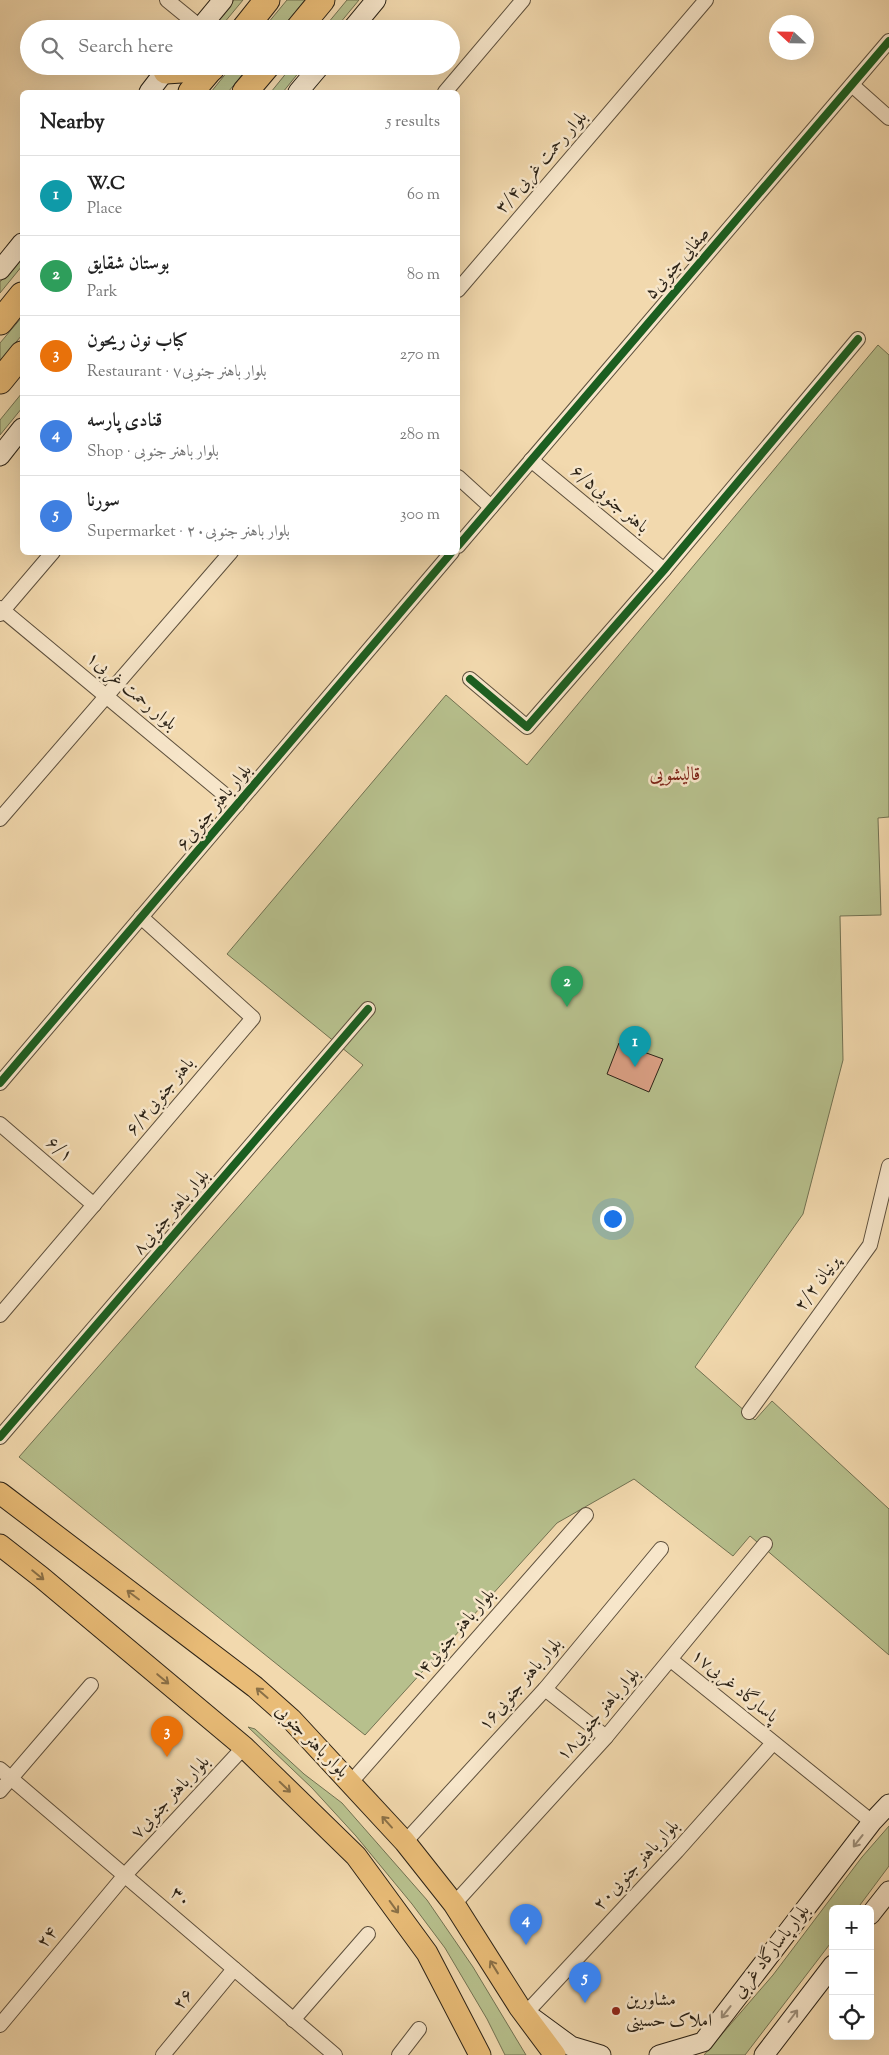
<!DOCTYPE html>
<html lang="en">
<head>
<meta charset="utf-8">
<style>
	body { margin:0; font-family:"Sorts Mill Goudy",Amiri,serif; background:#f6f6f6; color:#222 }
	.controls { position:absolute; right:15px; bottom:15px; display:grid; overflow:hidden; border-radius:8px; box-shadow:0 5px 20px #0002 }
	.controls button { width:45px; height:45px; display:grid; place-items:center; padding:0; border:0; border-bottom:1px solid #e0e0e0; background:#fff; color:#222; font:25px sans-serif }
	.compass { position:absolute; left:769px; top:15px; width:45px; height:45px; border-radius:50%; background:#fff; box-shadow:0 5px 20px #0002; rotate:292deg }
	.you { position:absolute; left:612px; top:1218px; width:18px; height:18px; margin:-12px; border:4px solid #fff; border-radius:50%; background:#1a73e8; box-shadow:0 0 0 8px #1a73e833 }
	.badge { display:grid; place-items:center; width:32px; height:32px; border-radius:50%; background:#8f2418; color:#fff; font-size:16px; font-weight:700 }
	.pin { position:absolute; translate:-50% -41px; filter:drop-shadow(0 1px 2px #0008) }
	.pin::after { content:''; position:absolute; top:26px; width:18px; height:15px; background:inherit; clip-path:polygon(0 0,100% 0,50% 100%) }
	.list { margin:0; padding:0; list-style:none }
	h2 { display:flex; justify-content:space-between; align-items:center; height:65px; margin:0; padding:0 20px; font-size:21px }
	h2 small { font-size:16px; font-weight:400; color:#767676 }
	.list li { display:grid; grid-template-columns:32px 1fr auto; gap:15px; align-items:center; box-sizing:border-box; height:80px; padding:0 20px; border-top:1px solid #e0e0e0 }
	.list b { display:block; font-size:19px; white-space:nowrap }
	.list p { margin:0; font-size:16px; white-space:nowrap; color:#767676 }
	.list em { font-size:16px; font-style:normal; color:#767676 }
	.icon { flex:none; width:28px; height:28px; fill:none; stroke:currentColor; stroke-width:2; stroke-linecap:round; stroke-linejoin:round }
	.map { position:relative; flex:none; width:889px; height:2055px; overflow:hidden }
	.search { position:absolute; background:#fff; box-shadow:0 5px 20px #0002; left:20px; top:20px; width:440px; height:55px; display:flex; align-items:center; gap:12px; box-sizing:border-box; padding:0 18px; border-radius:28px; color:#767676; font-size:19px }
	.panel { position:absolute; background:#fff; box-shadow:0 5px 20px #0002; left:20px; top:90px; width:440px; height:465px; border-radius:8px }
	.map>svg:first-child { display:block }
	.green { fill:#b7c08d; stroke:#727252 }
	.building { fill:#dca186; stroke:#2c2317 }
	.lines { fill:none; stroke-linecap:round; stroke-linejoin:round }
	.street-casing { stroke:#5e503d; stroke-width:16 }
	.secondary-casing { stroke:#2c2317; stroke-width:21 }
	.primary-casing { stroke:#2c2317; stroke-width:23 }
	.highway-casing { stroke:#2c2317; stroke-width:27 }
	.street { stroke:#f7e6ca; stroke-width:14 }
	.secondary { stroke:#f7e6ca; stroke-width:19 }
	.primary { stroke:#e9bc77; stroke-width:21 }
	.highway { stroke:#e9bc77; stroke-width:25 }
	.cycleway-casing { stroke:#f7e6ca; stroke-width:11 }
	.cycleway { stroke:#1b5e20; stroke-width:8 }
	.oneway { stroke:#8a7047 }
	.oneway2 { stroke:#9c8e79 }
	.poi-dot { fill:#8f2418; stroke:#f7e6ca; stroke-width:2 }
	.labels { text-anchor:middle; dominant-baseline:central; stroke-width:5; stroke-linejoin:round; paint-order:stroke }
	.street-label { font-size:18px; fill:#2c2317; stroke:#f7e6ca }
	.poi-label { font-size:18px; fill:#2c2317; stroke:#f7e6ca; text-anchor:start }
	.neighbourhood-label { font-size:19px; fill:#7a1f14; stroke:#f7e6ca }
</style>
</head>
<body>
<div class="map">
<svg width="889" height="2055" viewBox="0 0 889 2055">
	<rect width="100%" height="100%" fill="#f2d9ae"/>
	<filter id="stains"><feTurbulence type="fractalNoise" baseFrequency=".004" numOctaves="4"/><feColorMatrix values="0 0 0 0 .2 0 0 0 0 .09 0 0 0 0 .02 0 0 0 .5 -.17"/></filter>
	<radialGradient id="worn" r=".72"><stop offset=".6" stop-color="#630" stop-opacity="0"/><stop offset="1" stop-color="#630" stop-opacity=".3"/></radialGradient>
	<!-- green -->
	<g class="green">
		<path d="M234,0H243L219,29H211Z"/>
		<path d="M287,0H305L281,29H263Z"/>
		<path d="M347,0H359L335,29H323Z"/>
		<path d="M232,66H250L228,92H211Z"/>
		<path d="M292,66H304L283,92H271Z"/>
		<path d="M22,255V266L0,293V282Z"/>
		<path d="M22,317V335L0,361V343Z"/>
		<path d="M878,345L889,355V817L878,818L881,915L840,916L843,1060L803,1214L695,1367L755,1420L772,1401L889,1509V1655L750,1536L733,1556L634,1479L557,1523L365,1735L19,1457L363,1065L227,954L446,695L527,765Z"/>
		<path d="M22,393V408L0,435V420Z"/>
		<path d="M248,1727L255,1729L304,1774L342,1803L427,1900L473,1967L526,2055H505L487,2019L445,1948L412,1904L356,1836L312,1788Z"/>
		<path d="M889,1826V1866L857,1909H833V1940L745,2055H704L773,1975L862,1857Z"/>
	</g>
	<!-- building -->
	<path class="building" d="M619,1043L663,1059L649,1092L607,1074Z"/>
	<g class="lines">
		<defs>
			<g id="street">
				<path d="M167,0L200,27"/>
				<path d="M852,85L889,118"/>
				<path d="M445,92L523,0"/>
				<path d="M458,290L706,0"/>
				<path d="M531,460L664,570"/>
				<path d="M458,477L491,507"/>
				<path d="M458,546L889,41"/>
				<path d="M0,608L237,805"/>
				<path d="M0,614L53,552"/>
				<path d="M470,679L527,727L664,570L858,339"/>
				<path d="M0,819L231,552"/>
				<path d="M0,1083L452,552"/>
				<path d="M0,1124L94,1205"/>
				<path d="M0,1315L253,1018L141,917"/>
				<path d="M749,1412L870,1245L889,1166"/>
				<path d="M0,1437L368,1009"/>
				<path d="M671,1660L872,1822"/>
				<path d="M545,1689L606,1737"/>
				<path d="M0,1769L335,2055"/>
				<path d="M351,1782L586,1515"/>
				<path d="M0,1791L91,1685"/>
				<path d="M405,1842L545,1689L661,1549"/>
				<path d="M454,1904L606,1737L765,1544"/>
				<path d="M526,2013L677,1851L773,1743"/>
				<path d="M293,2020L368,1934"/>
				<path d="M0,2025L125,1875L244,1747"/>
				<path d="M163,2055L234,1969"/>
				<path d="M399,2055L419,2029"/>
			</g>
			<g id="secondary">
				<path d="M199,29L223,0"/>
				<path d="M352,29L376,0"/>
				<path d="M149,92L169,66"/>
				<path d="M298,92L320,66"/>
				<path d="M0,270L22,243"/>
				<path d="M0,456L22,428"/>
				<path d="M870,1915L889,1891"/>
				<path d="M530,2016L571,2046L601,2055"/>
				<path d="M659,2055L703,2042L872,1822L889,1804"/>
				<path d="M764,2055L833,1965"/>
			</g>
			<g id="primary">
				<path d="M0,1493L255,1687L291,1719L405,1842L454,1904L520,2008L555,2055"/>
				<path d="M0,1545L41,1577L244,1747L356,1856L427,1953L480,2055"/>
			</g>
			<g id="highway">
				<path d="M244,29L267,0"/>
				<path d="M298,29L322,0"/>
				<path d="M166,71L212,68"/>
				<path d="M191,92L213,66"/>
				<path d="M245,92L267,66"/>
				<path d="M0,322L22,295"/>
				<path d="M0,381L22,354"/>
			</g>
		</defs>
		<!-- street casing -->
		<use href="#street" class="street-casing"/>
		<!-- secondary casing -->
		<use href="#secondary" class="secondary-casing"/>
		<!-- primary casing -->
		<use href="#primary" class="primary-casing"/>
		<!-- highway casing -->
		<use href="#highway" class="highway-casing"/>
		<!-- street -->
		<use href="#street" class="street"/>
		<!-- secondary -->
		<use href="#secondary" class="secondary"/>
		<!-- primary -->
		<use href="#primary" class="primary"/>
		<!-- highway -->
		<use href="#highway" class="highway"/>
		<defs>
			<g id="cycleway">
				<path d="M458,546L889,41"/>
				<path d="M470,679L527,727L664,570L858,339"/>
				<path d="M0,1083L452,552"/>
				<path d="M0,1437L368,1009"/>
			</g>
		</defs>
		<!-- cycleway casing -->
		<use href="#cycleway" class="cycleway-casing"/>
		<!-- cycleway -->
		<use href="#cycleway" class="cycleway"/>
	</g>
	<!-- one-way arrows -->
	<defs><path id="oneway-shaft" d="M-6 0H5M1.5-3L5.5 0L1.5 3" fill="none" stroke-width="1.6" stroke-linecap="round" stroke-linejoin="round" transform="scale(1.25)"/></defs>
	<g class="oneway">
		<use href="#oneway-shaft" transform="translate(38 1575) rotate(39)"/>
		<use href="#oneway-shaft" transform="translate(133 1595) rotate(-143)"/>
		<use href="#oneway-shaft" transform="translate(163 1679) rotate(40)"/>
		<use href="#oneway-shaft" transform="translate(262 1693) rotate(-139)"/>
		<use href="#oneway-shaft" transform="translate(285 1787) rotate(44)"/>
		<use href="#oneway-shaft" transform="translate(387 1822) rotate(-132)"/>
		<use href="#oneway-shaft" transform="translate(394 1907) rotate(54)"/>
		<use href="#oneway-shaft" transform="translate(494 1967) rotate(-122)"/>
	</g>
	<g class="oneway2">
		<use href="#oneway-shaft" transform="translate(858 1841) rotate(128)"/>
		<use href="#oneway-shaft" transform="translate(726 2012) rotate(128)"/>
		<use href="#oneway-shaft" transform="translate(793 2016) rotate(-53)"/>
	</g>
	<!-- markers -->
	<circle class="poi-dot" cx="616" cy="2011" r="5"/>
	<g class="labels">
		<!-- street labels -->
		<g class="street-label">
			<text transform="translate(542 163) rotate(-49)">بلوار رحمت غربی۳/۴</text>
			<text transform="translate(678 264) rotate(-49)">صفایی جنوبی۵</text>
			<text transform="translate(609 500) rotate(40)">باهنر جنوبی۶/۵</text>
			<text transform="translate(131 692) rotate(40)">بلوار رحمت غربی۱</text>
			<text transform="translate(215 808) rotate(-50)">بلوار باهنر جنوبی۶</text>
			<text transform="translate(161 1097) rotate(-50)">۶/۳باهنر جنوبی</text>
			<text transform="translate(59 1150) rotate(41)">۶/۱</text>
			<text transform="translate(172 1213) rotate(-49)">۸بلوار باهنر جنوبی</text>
			<text transform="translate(818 1284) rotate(-54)">پرنیان ۲/۲</text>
			<text transform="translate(454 1636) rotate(-49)">بلوار باهنر جنوبی۱۴</text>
			<text transform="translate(521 1685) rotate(-49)">بلوار باهنر جنوبی۱۶</text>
			<text transform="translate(734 1687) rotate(39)">۱۷پاسارگاد غربی</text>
			<text transform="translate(599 1715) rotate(-49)">۱۸بلوار باهنر جنوبی</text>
			<text transform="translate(311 1742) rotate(45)">بلوار باهنر جنوبی</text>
			<text transform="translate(171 1798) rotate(-47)">بلوار باهنر جنوبی۷</text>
			<text transform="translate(637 1866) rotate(-47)">بلوار باهنر جنوبی۲۰</text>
			<text transform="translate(180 1898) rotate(41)">۳۰</text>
			<text transform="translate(48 1938) rotate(-50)">۲۴</text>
			<text transform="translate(772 1952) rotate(-52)">بلوار پاسارگاد غربی</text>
			<text transform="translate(184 2000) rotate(-50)">۲۶</text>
		</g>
		<!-- poi labels -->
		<g class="poi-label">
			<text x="626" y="2001">مشاورین<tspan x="626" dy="21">املاک حسینی</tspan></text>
		</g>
		<!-- neighbourhood labels -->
		<g class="neighbourhood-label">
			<text x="675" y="775">قالیشویی</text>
		</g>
	</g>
	<rect width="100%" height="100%" filter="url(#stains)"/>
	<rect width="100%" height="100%" fill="url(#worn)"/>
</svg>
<div class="controls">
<button>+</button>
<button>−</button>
<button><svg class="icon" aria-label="locate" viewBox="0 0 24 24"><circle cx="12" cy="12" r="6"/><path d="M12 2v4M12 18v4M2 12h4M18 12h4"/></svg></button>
</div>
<svg class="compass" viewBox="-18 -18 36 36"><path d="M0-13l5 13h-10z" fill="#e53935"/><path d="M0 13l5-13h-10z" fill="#767676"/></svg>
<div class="you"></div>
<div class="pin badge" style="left:635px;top:1067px;background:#0f9aa8">1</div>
<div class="pin badge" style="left:567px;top:1007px;background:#2e9e5b">2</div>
<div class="pin badge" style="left:167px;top:1757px;background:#e8710a">3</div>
<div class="pin badge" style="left:526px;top:1945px;background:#3f7fe0">4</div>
<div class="pin badge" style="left:585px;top:2003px;background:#3f7fe0">5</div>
<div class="search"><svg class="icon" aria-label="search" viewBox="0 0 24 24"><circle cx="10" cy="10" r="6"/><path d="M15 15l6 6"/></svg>Search here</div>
<section class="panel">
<h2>Nearby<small>5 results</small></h2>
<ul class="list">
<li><span class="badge" style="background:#0f9aa8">1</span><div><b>W.C</b><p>Place</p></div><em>60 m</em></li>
<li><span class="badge" style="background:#2e9e5b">2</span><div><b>بوستان شقایق</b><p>Park</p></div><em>80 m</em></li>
<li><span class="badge" style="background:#e8710a">3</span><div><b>کباب نون ریحون</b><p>Restaurant · بلوار باهنر جنوبی۷</p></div><em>270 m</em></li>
<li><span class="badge" style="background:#3f7fe0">4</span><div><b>قنادی پارسه</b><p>Shop · بلوار باهنر جنوبی</p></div><em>280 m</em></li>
<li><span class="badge" style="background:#3f7fe0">5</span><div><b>سورنا</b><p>Supermarket · بلوار باهنر جنوبی۲۰</p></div><em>300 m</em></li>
</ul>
</section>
</div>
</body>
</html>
